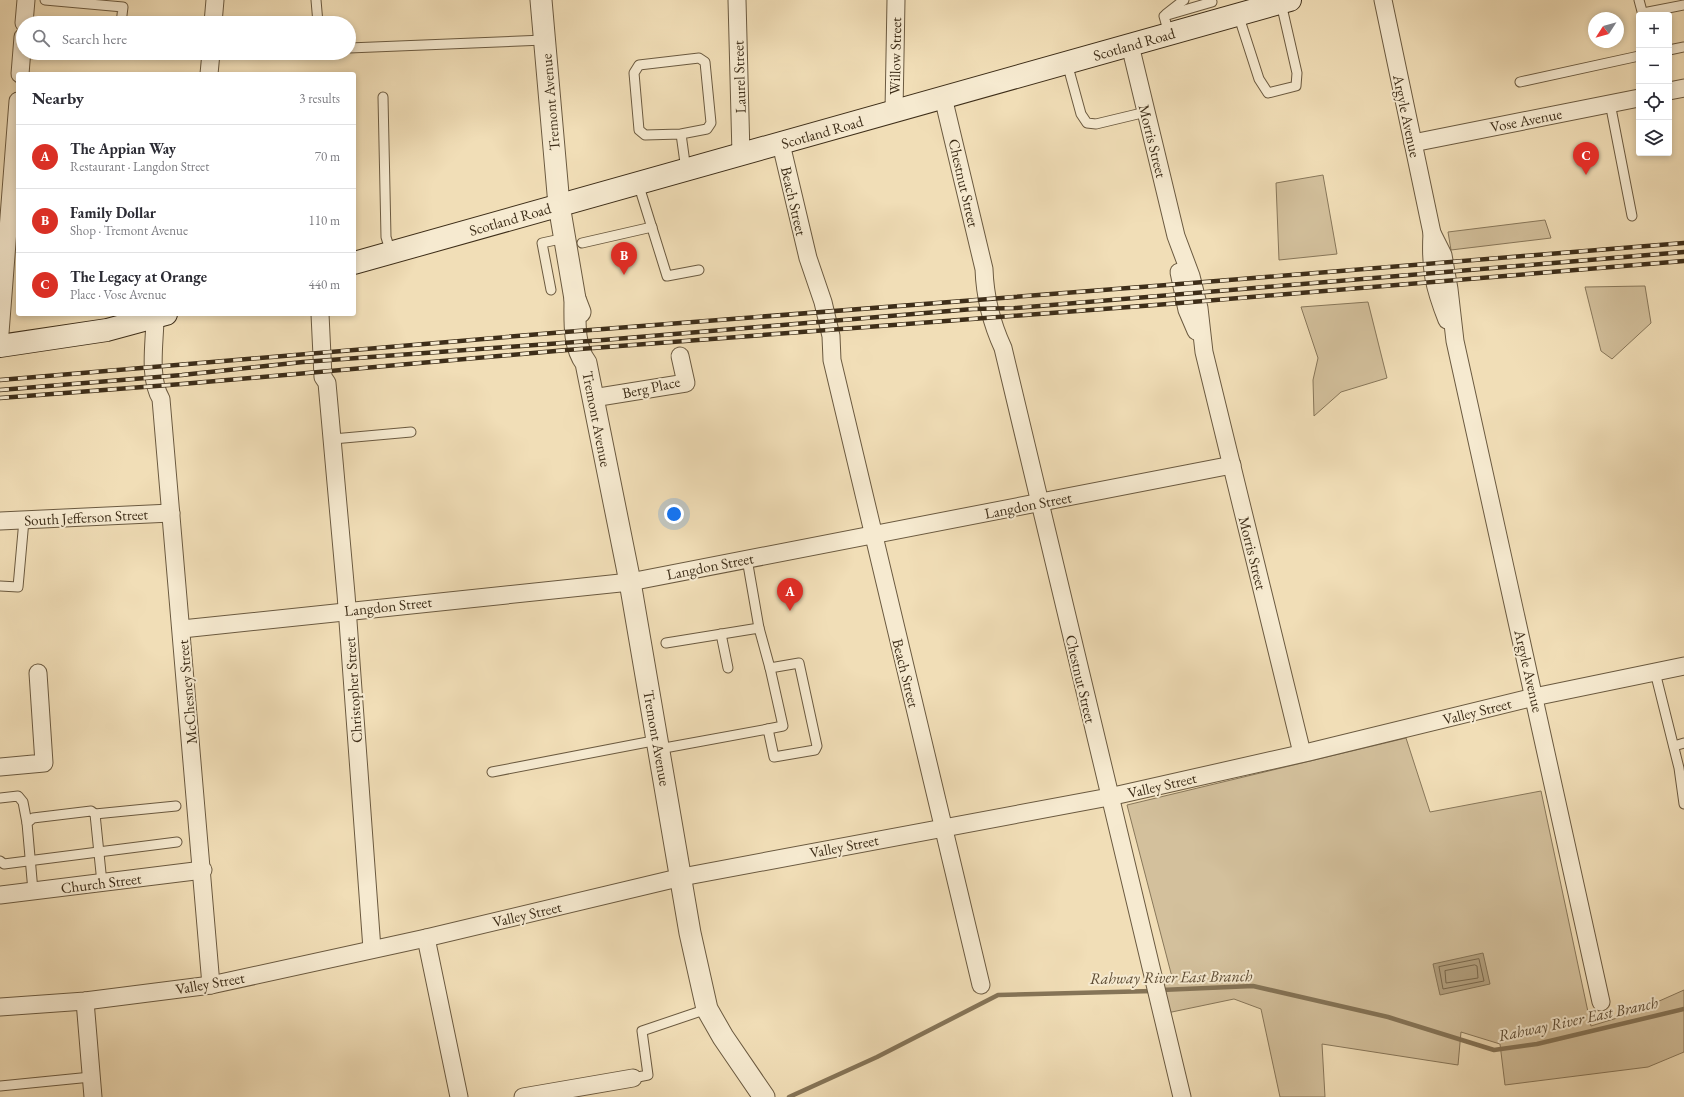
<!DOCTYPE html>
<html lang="en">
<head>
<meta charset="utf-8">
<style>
	body { margin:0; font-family:"EB Garamond",serif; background:#f2f2f3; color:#2b2b33 }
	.controls { position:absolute; right:12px; top:12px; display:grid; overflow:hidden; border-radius:4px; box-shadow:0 2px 6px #0003 }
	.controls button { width:36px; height:36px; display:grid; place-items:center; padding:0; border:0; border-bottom:1px solid #e1e1e2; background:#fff; color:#2b2b33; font:20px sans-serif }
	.compass { position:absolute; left:1588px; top:12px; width:36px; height:36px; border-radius:50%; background:#fff; box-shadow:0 2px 6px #0003; rotate:234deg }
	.you { position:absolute; left:674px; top:514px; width:14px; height:14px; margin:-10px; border:3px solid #fff; border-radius:50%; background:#1a73e8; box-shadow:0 0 0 6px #1a73e833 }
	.badge { display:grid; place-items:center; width:26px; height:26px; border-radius:50%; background:#d93025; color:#fff; font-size:13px; font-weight:700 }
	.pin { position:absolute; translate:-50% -33px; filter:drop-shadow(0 1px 2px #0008) }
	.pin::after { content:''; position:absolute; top:21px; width:14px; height:12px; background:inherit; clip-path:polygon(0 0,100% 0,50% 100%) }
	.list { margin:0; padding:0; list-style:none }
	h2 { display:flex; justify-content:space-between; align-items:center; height:52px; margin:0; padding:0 16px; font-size:17px }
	h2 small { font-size:13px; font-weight:400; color:#7c7c81 }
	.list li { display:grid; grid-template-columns:26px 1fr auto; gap:12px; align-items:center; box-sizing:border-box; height:64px; padding:0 16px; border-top:1px solid #e1e1e2 }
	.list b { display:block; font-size:15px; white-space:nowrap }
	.list p { margin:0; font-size:13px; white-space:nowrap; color:#7c7c81 }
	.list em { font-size:13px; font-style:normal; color:#7c7c81 }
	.icon { flex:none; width:22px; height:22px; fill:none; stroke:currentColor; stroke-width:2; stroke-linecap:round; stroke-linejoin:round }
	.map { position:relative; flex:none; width:1684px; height:1097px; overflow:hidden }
	.search { position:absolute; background:#fff; box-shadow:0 2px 6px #0003; left:16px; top:16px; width:340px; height:44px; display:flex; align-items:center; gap:10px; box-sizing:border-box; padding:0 14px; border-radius:22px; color:#7c7c81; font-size:15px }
	.panel { position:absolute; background:#fff; box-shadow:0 2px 6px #0003; left:16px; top:72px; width:340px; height:244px; border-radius:4px }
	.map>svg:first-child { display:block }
	.green { fill:#d3c09c; stroke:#88775a }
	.water { fill:#b4a281; stroke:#857457 }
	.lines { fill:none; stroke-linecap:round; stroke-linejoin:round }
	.shore { stroke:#79684d; stroke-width:1 }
	.stream { stroke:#857457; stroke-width:4.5 }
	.service-casing { stroke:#6b5a40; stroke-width:11 }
	.minor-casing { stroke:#6b5a40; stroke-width:19 }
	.tertiary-casing { stroke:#6b5a40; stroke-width:23 }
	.secondary-casing { stroke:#3e2e19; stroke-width:24 }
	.service { stroke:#f6ead0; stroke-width:9 }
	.minor { stroke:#f6ead0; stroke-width:17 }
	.tertiary { stroke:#f6ead0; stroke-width:21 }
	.secondary { stroke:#f6ead0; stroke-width:22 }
	.rail-casing { stroke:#3e2e19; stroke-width:4.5 }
	.rail { stroke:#f6ead0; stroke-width:3; stroke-dasharray:9; stroke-linecap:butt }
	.labels { text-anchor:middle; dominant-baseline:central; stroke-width:4; stroke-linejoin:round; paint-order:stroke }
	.street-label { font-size:15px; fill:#3e2e19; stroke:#f6ead0 }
	.water-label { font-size:16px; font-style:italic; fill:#5c4b33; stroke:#f6ead0 }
</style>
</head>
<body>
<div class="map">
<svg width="1684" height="1097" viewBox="0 0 1684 1097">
	<rect width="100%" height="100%" fill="#f1deb7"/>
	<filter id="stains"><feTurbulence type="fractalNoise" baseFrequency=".005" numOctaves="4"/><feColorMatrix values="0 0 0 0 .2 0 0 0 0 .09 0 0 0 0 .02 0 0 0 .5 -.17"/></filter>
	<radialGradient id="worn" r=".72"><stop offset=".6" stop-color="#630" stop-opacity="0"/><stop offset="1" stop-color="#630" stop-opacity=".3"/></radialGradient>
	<!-- green -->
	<g class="green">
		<path d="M1323,175L1337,254L1279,260L1276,183Z"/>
		<path d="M1545,220L1551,238L1451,250L1448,232Z"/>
		<path d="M1645,286L1651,323L1612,359L1601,351L1585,287Z"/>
		<path d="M1368,302L1387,378L1341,392L1314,416L1313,380L1318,358L1301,307Z"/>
		<path d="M1406,738L1430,812L1541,791L1591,1026L1630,1014L1684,990V1052L1648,1067L1505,1085L1500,1044L1461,1032L1458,1065L1322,1044L1325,1097H1280L1261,1009L1234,999L1167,1013L1162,986L1172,977L1127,805Z"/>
	</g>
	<!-- water -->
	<path class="water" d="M1483,953L1490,984L1440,995L1433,964Z"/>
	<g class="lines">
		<!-- shore -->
		<g class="shore">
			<path d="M1479,959L1484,981L1443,989L1439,967Z"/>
			<path d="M1475,965L1477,966L1478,978L1446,983L1445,971Z"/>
		</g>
		<!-- stream -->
		<g class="stream">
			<path d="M1161,990L1253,986L1388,1017L1494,1050L1537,1044L1684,1009"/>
			<path d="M789,1097L877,1057L998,995L1153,991"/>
		</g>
		<defs>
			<g id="service">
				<path d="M45,0L123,7L121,23"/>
				<path d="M316,0L318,23"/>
				<path d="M1639,0L1643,15"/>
				<path d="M1643,13L1684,5"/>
				<path d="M1166,14L1184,0"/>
				<path d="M1238,14L1259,79L1268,93L1296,86L1297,73L1281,3"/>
				<path d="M1169,34L1164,16L1212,2"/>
				<path d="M349,48L544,40"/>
				<path d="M1669,50L1684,47"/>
				<path d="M1067,63L1081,114L1087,123L1096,124L1146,112"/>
				<path d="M1520,82L1639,56"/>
				<path d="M383,97L386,237L391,253"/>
				<path d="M1610,103L1632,216"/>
				<path d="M681,134L645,135L639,130L634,73L639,65L699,58L705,62L711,123L707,129L681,134L686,170"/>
				<path d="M638,183L667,276L699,270"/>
				<path d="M582,243L652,227"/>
				<path d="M551,290L542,243L565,238"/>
				<path d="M333,439L411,432"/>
				<path d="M747,559L759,628"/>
				<path d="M0,586L18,587L24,520"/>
				<path d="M721,634L728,668"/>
				<path d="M1655,672L1679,768L1684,804"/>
				<path d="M768,729L783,726L770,668"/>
				<path d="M1674,746L1684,743"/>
				<path d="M659,749L768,729L774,757L815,750L817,746L799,663L770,668L759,628L666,643"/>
				<path d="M492,772L658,740"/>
				<path d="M0,798L18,796L23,802L27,823"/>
				<path d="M95,814L176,806"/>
				<path d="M0,861L4,864L177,842"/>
				<path d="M33,891L27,823L33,818L91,811L95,814L102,883"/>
				<path d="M633,1078L648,1075L642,1031L707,1009"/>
				<path d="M0,1086L91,1077"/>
			</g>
			<g id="minor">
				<path d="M737,0L741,155"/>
				<path d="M1383,0L1432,233L1443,255L1449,289L1455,341L1601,1002"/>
				<path d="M24,23L26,0"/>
				<path d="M213,23L215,0"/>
				<path d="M1130,45L1176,236L1191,276L1199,308L1204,352L1302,753"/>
				<path d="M20,74L23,37"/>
				<path d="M209,74L211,53"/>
				<path d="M1669,91L1684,88"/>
				<path d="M943,97L984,269C985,298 991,322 1003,348L1182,1097"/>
				<path d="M894,111L896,0"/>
				<path d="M1413,143L1639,98"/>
				<path d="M781,144L808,258L823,302L831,336L832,360L981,985"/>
				<path d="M1432,233C1430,269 1434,287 1447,320"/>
				<path d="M1179,272L1187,310L1196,331"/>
				<path d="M320,314L323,377L327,383L346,594L372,949"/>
				<path d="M155,317C155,342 148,377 161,399L211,985"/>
				<path d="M0,333L18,101"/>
				<path d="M593,398L686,383L680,356"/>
				<path d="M0,521L171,513"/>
				<path d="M182,629L630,582L1232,465"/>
				<path d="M0,767L44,763L38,673"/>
				<path d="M0,895L203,870"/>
				<path d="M426,938L459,1097"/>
				<path d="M85,1001L93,1097"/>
				<path d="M0,1007L85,1001L211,985L426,938L682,877L1109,797L1309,752L1534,697L1684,666"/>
				<path d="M523,1097L633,1078"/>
			</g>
			<g id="tertiary">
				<path d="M541,0L559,205L575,299L580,312"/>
				<path d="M575,299C575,320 573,346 586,363L630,582L690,933L707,1009L723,1037L764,1097"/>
			</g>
			<g id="secondary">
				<path d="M354,263L1290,0"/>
				<path d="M0,346L107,330L166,314"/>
			</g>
		</defs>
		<!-- service casing -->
		<use href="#service" class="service-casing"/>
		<!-- minor casing -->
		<use href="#minor" class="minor-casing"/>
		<!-- tertiary casing -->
		<use href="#tertiary" class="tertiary-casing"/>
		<!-- secondary casing -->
		<use href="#secondary" class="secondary-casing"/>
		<!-- service -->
		<use href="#service" class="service"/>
		<!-- minor -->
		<use href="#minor" class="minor"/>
		<!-- tertiary -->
		<use href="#tertiary" class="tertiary"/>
		<!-- secondary -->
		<use href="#secondary" class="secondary"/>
		<defs>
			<g id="rail">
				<path d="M0,380L565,332L1167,285L1684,243"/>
				<path d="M0,390L182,375L303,362L603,340L973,309L1015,308L1684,252"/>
				<path d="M0,398L182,384L567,350L1168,304L1684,261"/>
			</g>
		</defs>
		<!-- rail casing -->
		<use href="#rail" class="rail-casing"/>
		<!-- rail -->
		<use href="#rail" class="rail"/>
	</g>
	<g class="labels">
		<!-- street labels -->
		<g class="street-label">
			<text transform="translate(1134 44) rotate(-16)">Scotland Road</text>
			<text transform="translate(895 56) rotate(-89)">Willow Street</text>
			<text transform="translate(739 77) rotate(-92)">Laurel Street</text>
			<text transform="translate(550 102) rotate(-95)">Tremont Avenue</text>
			<text transform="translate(1407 116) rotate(78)">Argyle Avenue</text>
			<text transform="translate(1526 120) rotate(-11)">Vose Avenue</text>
			<text transform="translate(822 132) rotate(-16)">Scotland Road</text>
			<text transform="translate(1153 141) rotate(76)">Morris Street</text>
			<text transform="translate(964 183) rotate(77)">Chestnut Street</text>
			<text transform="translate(794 201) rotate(77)">Beach Street</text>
			<text transform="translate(510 219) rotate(-16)">Scotland Road</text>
			<text transform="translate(651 387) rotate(-12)">Berg Place</text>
			<text transform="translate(597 419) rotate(79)">Tremont Avenue</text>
			<text transform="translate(1028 505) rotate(-11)">Langdon Street</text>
			<text transform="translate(86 517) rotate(-3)">South Jefferson Street</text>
			<text transform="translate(1253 553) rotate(76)">Morris Street</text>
			<text transform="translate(710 566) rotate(-11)">Langdon Street</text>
			<text transform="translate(388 606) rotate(-6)">Langdon Street</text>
			<text transform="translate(1529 671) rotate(77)">Argyle Avenue</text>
			<text transform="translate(906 673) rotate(76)">Beach Street</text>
			<text transform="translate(1081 679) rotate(77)">Chestnut Street</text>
			<text transform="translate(353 690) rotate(-94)">Christopher Street</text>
			<text transform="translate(187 692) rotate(-95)">McChesney Street</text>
			<text transform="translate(1477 711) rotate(-14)">Valley Street</text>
			<text transform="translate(657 738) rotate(80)">Tremont Avenue</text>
			<text transform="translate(1162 785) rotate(-13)">Valley Street</text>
			<text transform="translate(844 846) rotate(-11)">Valley Street</text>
			<text transform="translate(101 883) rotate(-7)">Church Street</text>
			<text transform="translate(527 914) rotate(-13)">Valley Street</text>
			<text transform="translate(210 983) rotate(-10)">Valley Street</text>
		</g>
		<!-- water labels -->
		<g class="water-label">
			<text transform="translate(1171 977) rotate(-1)">Rahway River East Branch</text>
			<text transform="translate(1578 1019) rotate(-12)">Rahway River East Branch</text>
		</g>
	</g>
	<rect width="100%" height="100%" filter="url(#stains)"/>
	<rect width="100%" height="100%" fill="url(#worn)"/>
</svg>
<div class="controls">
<button>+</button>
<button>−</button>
<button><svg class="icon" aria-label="locate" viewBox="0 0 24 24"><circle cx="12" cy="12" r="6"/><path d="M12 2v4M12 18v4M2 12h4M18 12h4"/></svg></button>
<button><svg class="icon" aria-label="layers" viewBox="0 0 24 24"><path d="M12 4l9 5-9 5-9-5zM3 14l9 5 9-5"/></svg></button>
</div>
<svg class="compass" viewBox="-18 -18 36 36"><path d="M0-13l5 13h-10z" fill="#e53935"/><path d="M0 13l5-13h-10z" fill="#7c7c81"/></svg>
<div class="you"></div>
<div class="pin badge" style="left:790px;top:611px">A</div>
<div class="pin badge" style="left:624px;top:275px">B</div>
<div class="pin badge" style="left:1586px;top:175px">C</div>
<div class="search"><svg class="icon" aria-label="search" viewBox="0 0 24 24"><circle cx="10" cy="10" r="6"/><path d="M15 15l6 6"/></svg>Search here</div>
<section class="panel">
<h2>Nearby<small>3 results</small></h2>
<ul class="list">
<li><span class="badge">A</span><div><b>The Appian Way</b><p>Restaurant · Langdon Street</p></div><em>70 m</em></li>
<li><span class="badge">B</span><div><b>Family Dollar</b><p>Shop · Tremont Avenue</p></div><em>110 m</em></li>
<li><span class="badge">C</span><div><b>The Legacy at Orange</b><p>Place · Vose Avenue</p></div><em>440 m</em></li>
</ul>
</section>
</div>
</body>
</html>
